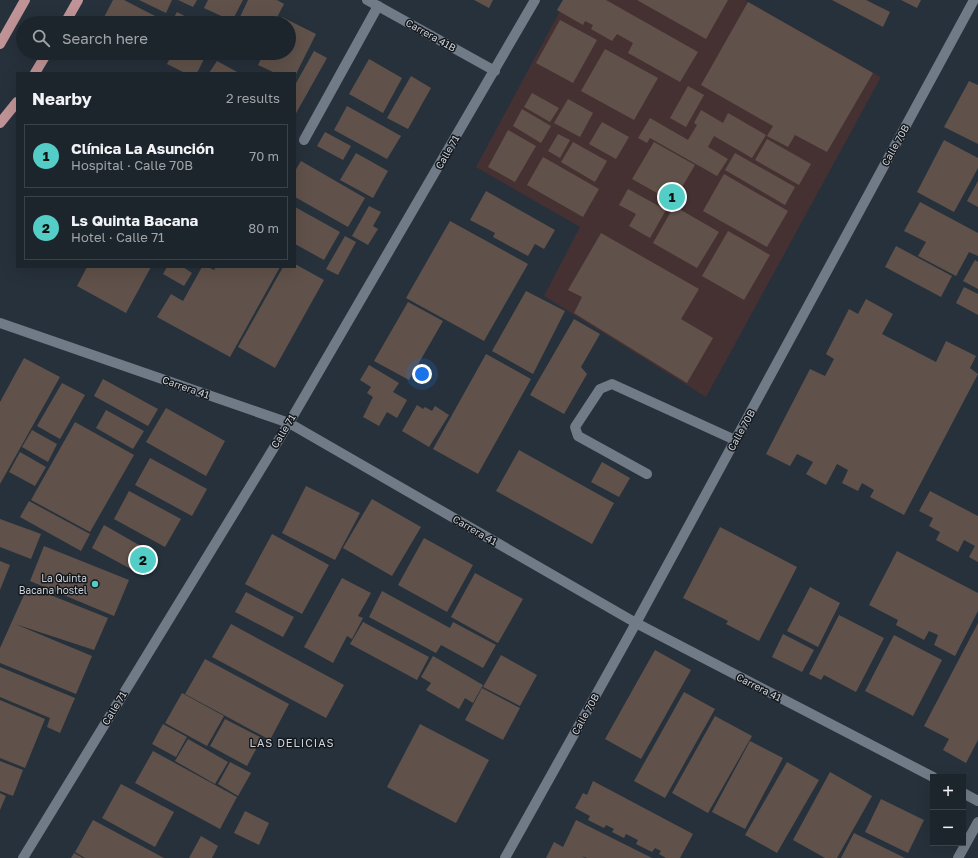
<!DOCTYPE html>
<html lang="en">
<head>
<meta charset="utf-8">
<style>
	body { margin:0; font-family:"Golos Text",sans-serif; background:#252d34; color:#f1f3f6 }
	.controls { position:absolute; right:12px; bottom:12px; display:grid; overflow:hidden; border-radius:0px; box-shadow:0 4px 16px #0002 }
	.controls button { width:36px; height:36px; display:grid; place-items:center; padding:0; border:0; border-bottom:1px solid #3b4248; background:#1d252c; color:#f1f3f6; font:20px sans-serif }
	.you { position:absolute; left:422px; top:374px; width:14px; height:14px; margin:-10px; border:3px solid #fff; border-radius:50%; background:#1a73e8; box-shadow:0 0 0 6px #1a73e833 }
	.badge { display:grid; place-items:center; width:26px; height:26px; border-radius:50%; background:#54cdc7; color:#111; font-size:13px; font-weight:700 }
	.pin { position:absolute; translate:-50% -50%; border:2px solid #fff; box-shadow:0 1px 4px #0006 }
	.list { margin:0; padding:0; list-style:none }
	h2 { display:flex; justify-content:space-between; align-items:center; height:52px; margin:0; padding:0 16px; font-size:17px }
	h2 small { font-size:13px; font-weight:400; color:#a0a5a9 }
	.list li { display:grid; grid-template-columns:26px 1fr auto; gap:12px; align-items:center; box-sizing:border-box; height:64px; margin:0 8px 8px; padding:0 8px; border:1px solid #3b4248; border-radius:0px }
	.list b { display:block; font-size:15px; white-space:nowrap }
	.list p { margin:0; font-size:13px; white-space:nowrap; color:#a0a5a9 }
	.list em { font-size:13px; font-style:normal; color:#a0a5a9 }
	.icon { flex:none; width:22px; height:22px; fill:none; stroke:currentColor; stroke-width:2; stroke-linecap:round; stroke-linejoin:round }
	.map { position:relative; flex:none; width:978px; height:858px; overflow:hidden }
	.search { position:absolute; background:#1d252c; box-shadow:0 4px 16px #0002; left:16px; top:16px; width:280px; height:44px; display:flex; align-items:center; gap:10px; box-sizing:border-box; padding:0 14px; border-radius:22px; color:#a0a5a9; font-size:15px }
	.panel { position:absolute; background:#1d252c; box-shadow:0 4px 16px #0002; left:16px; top:72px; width:280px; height:196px; border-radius:0px }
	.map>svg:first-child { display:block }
	.medical { fill:#463132 }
	.building { fill:#60524a }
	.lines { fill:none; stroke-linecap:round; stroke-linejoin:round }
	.minor { stroke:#707b87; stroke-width:10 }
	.major { stroke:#c09497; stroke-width:10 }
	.poi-dot { fill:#54cdc7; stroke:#14181d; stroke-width:1.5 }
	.labels { text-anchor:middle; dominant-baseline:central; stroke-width:3; stroke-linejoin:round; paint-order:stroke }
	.street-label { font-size:10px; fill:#cdd3da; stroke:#14181d }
	.poi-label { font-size:10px; fill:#cdd3da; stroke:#14181d; text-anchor:end }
	.neighbourhood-label { font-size:11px; letter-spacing:1px; fill:#cdd3da; stroke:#14181d }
</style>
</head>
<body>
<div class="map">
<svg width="978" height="858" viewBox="0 0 978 858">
	<rect width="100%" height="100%" fill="#27313b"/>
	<!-- medical -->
	<path class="medical" d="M566,0H745L881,77L706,397L544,296L580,227L476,167Z"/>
	<!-- building -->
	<g class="building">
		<path d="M113,0H124L159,18L156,23H101Z"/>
		<path d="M139,0H172L166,13Z"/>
		<path d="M178,0H197L193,7Z"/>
		<path d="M208,0H243L232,21L204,8Z"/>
		<path d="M248,0H277L284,4L274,23H247L239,19Z"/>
		<path d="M474,0H493L489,8Z"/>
		<path d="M563,0H606L698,52L680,82L628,53L633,43L617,34L612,41L591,29L593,25L585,21L583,25L557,10Z"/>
		<path d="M637,0H728L706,39Z"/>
		<path d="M832,0H866L890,12L883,27Z"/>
		<path d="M901,0H921L917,8Z"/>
		<path d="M748,2L873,73L827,152L795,135L788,147L767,136L773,126L701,85Z"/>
		<path d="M177,12L198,23H171Z"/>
		<path d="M282,17L316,34L295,76V73H275L258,65L264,53H289V23H280Z"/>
		<path d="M560,20L597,40L573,83L536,63Z"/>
		<path d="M605,49L658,78L634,120L581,91Z"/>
		<path d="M314,51L327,58L295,115V85Z"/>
		<path d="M173,53H198L205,57L197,73H185L167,64Z"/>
		<path d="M369,59L402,78L383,113L349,94Z"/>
		<path d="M217,61L239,73H209Z"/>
		<path d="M411,76L431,88L408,129L387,118Z"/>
		<path d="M969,81L978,85V144L944,127Z"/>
		<path d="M688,86L704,95L686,127L670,118Z"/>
		<path d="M532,93L559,108L550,122L524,107Z"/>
		<path d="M568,99L593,113L580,137L554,123Z"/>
		<path d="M347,106L401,136L387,159L334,130Z"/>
		<path d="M522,109L551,126L541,143L513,126Z"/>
		<path d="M701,110L723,123L728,113L766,135L752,158L714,136L708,147L728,159L717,176L650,138L647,143L638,138L650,118L688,140L697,125L694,123Z"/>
		<path d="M602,122L629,137L616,159L589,144Z"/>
		<path d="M508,130L536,146L515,182L488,167Z"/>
		<path d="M325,132L351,146L343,160L317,146Z"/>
		<path d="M558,134L570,140L560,158L548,151Z"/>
		<path d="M767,139L811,164L799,185L755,160Z"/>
		<path d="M944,140L978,158V168L954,212L917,192Z"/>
		<path d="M573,142L607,161L595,182L561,162Z"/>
		<path d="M654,142L695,165L673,202L632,179Z"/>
		<path d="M356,153L388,171L373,198L340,180Z"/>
		<path d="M735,153L795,187L785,205L725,170Z"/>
		<path d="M543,157L599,189L583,217L527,185Z"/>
		<path d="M301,161L365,198L348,227L295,197V171Z"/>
		<path d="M724,174L788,211L767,247L703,211Z"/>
		<path d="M978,181V207L967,201Z"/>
		<path d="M628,189L666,210L650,238L629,226L636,214L619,205Z"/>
		<path d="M486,191L555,230L544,249L535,244L528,256L493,237L495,233L470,220Z"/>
		<path d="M920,202L978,233V256L969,252L956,276L918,256L926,242L904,231Z"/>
		<path d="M369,206L381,212L373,226L378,229L368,245L352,236Z"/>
		<path d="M674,206L719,232L697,268L653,243Z"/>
		<path d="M295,207L340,232L324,260L295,244Z"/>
		<path d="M450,221L528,264L484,341L406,298Z"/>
		<path d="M728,231L770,255L744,300L702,276Z"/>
		<path d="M601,233L699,289L681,319L713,338L687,383L574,313L582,297L568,290Z"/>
		<path d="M345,236L356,242L338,275L326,269Z"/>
		<path d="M896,246L952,276L941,297L885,267Z"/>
		<path d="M975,260L978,262V289L963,281Z"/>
		<path d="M295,264L324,280L275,368L238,347L283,267H295Z"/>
		<path d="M87,267H151L126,313L77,286Z"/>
		<path d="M167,267H183L192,273L184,286L163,274Z"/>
		<path d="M202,267H208L214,270L216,267H280L230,357L157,317L171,294L183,301Z"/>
		<path d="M964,287L978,294V315L956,303Z"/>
		<path d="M526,291L565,311L533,374L492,351Z"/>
		<path d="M866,299L893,314L882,334L936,362L946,341L976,356L970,368L978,374L904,515L870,497L874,490L862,483L858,491L842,483L848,470L837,464L826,485L806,474L813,462L797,454L790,466L766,454L810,369L825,376L834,359L826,354L849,309L858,314Z"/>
		<path d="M408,302L443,321L409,380L374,361Z"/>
		<path d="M574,319L600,334L581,367L587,374L564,414L530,395Z"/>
		<path d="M486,354L531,379L478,474L433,449Z"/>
		<path d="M24,358L60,377L0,484V402Z"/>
		<path d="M369,365L399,383L393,392L407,400L397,418L387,412L379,426L363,417L373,397L367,393L371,387L360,380Z"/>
		<path d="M103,379L158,409L148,426L94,396Z"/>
		<path d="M62,383L85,395L60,439L37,426Z"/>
		<path d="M417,405L423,409L425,407L432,411L435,406L449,415L429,447L402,431Z"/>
		<path d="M166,408L225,441L206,476L146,442Z"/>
		<path d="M106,410L144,431L133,449L96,428Z"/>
		<path d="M75,422L134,455L90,532L31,500Z"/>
		<path d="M32,430L57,444L48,462L22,447Z"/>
		<path d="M519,450L614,503L592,544L496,491Z"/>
		<path d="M20,452L46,467L35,486L9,472Z"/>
		<path d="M150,458L207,489L192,516L135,485Z"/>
		<path d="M602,462L630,478L619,497L591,482Z"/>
		<path d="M306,486L360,513L335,560L282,533Z"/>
		<path d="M129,491L181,519L165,547L114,519Z"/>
		<path d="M930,491L978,516V562L969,557L975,546L964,540L958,552L936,540L940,532L929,526L933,518L919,511Z"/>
		<path d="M372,499L421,527L392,576L343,548Z"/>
		<path d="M29,501L90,534L81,551L20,517Z"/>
		<path d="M0,519L41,534L31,559L0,547Z"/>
		<path d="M104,525L153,553L140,574L92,548Z"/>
		<path d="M720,527L797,567L759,641L726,624L728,621L683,598Z"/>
		<path d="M272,534L329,565L302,614L245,584Z"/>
		<path d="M424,538L473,565L447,612L398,585Z"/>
		<path d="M44,546L129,580L114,616L30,581Z"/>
		<path d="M897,551L978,593V611L955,656L934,645L938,635L929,631L924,640L896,625L898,620L869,605Z"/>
		<path d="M0,561L10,565L0,590Z"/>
		<path d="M475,573L523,599L498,643L451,617Z"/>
		<path d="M342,578L371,593L358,616L363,618L352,639L347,636L333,663L304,647Z"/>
		<path d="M28,586L108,618L94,650L15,624L92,656L76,694L0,663V648Z"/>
		<path d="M810,587L840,603L818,647L787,631Z"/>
		<path d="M382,591L450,628L453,622L496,645L483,668L441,645L436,653L369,617Z"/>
		<path d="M246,592L294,617L283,637L235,612Z"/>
		<path d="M839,615L884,638L856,692L824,675L821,680L809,674Z"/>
		<path d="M363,622L429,657L417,680L350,644Z"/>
		<path d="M978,623V740L966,763L943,750L949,739L924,726Z"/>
		<path d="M231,624L344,685L326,718L212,657Z"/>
		<path d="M783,634L814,650L802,672L772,657Z"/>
		<path d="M894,635L942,660L913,716L865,691Z"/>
		<path d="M655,650L691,670L641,759L605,739Z"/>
		<path d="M501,655L537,675L520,706L483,687Z"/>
		<path d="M433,656L483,685L473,703L465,698L459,709L426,690L431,683L421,677Z"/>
		<path d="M205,659L289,704L270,740L185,694Z"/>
		<path d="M0,667L75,698L60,733L47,727L50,718L0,697Z"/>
		<path d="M482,688L520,708L503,740L465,720Z"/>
		<path d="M684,692L715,709L665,798L634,781Z"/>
		<path d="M182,693L224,716L207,746L165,723Z"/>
		<path d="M0,700L45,719L25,768L0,758Z"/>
		<path d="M715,716L752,736L708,813L672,793Z"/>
		<path d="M225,719L262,738L247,766L210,746Z"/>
		<path d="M163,724L187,737L176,757L152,744Z"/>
		<path d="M420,724L489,760L456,823L387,787Z"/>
		<path d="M188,739L228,762L215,784L175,761Z"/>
		<path d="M750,741L783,758L745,829L712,812Z"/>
		<path d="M153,751L237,797L220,829L135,783Z"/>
		<path d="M0,761L23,770L13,796L0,791Z"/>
		<path d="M230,762L251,773L238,796L218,784Z"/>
		<path d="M787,762L819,780L777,853L745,835Z"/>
		<path d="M830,772L872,796L837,858H825L793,840Z"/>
		<path d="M593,781L693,834L680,858H666L659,854L661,851L655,848L652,852L636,844L638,840L626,834L624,838L612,832L614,829L606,825L604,828L588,820L590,816L575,808L583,793L587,795Z"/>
		<path d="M121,784L174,812L155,847L102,818Z"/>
		<path d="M0,793L6,796L0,810Z"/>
		<path d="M881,799L924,820L908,853L865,832Z"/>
		<path d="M245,811L269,823L259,845L234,833Z"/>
		<path d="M93,820L164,858H85L75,852Z"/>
		<path d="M576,820L652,858H587L582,856L585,858H546L554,842L563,847Z"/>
		<path d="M854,833L905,858H841Z"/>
		<path d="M201,836L218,846L212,858H189Z"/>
		<path d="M74,853L83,858H71Z"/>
	</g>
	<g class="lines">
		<!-- minor -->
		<g class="minor">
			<path d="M367,0L495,71"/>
			<path d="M304,140L378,6"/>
			<path d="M0,323L289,423L636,623L933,777"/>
			<path d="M647,474L578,436L575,427L600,389L612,384L735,440"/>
			<path d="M963,793L978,801"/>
			<path d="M23,858L289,423L535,0"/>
			<path d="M505,858L636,623L974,0"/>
			<path d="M958,858L978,822"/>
		</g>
		<!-- major -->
		<g class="major">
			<path d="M65,23L78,0"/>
			<path d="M0,44L25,0"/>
			<path d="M35,73L47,53"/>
			<path d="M0,123L17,102"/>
		</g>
	</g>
	<!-- markers -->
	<circle class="poi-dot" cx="95" cy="584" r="4"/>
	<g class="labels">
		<!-- street labels -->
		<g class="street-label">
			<text transform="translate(431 35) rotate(29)">Carrera 41B</text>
			<text transform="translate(895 145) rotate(-61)">Calle 70B</text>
			<text transform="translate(447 152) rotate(-60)">Calle 71</text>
			<text transform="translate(186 387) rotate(19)">Carrera 41</text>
			<text transform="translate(741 430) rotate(-61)">Calle 70B</text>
			<text transform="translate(283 431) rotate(-59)">Calle 71</text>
			<text transform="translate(475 530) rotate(30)">Carrera 41</text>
			<text transform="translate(759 687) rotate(27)">Carrera 41</text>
			<text transform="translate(114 708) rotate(-59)">Calle 71</text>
			<text transform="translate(585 714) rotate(-61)">Calle 70B</text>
		</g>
		<!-- poi labels -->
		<g class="poi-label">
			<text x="87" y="578">La Quinta<tspan x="87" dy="12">Bacana hostel</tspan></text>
		</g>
		<!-- neighbourhood labels -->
		<g class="neighbourhood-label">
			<text x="292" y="742">LAS DELICIAS</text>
		</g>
	</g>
</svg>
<div class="controls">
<button>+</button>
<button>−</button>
</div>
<div class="you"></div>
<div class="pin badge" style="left:672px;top:197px">1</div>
<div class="pin badge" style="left:143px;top:560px">2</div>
<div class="search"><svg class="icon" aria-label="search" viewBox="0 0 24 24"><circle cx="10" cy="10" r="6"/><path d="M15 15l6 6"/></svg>Search here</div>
<section class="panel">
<h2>Nearby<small>2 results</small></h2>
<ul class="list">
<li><span class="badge">1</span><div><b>Clínica La Asunción</b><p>Hospital · Calle 70B</p></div><em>70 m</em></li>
<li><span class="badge">2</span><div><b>Ls Quinta Bacana</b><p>Hotel · Calle 71</p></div><em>80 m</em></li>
</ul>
</section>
</div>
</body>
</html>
